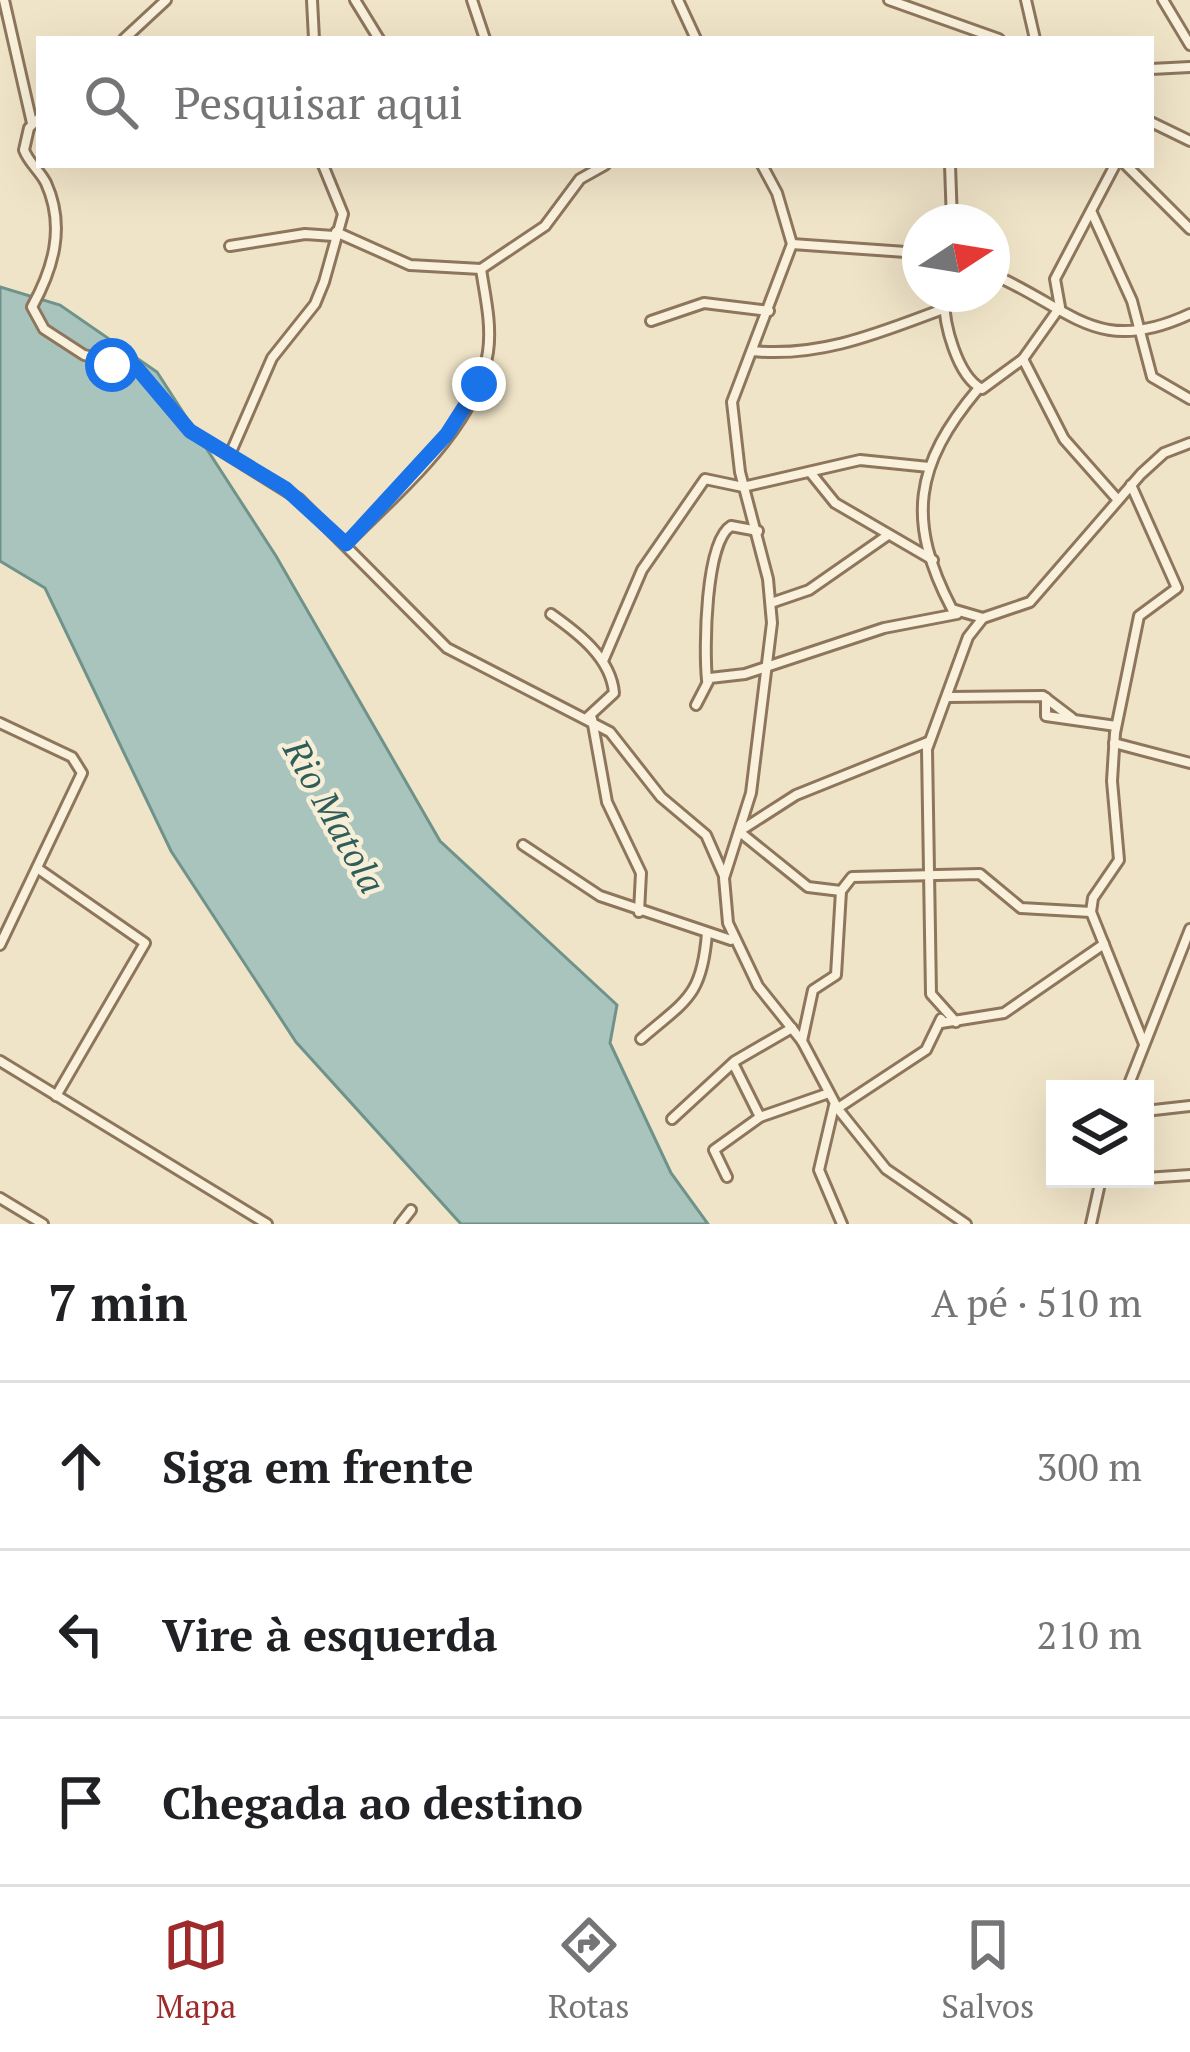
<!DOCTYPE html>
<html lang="pt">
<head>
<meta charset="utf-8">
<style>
	body { margin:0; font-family:"PT Serif",serif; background:#f6f6f6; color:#202124 }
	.controls { position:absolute; right:36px; bottom:36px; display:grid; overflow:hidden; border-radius:0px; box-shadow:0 12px 48px #0002 }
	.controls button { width:108px; height:108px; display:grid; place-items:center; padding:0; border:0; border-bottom:3px solid #e0e0e0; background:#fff; color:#202124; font:60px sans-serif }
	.compass { position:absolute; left:902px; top:204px; width:108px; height:108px; border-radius:50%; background:#fff; box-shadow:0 12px 48px #0002; rotate:78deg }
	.stop { position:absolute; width:36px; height:36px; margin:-27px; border:9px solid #1a73e8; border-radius:50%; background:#fff }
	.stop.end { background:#1a73e8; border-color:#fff; box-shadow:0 3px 12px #0008 }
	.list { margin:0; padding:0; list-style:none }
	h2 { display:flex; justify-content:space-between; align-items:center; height:156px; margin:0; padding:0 48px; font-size:51px }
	h2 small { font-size:39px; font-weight:400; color:#757577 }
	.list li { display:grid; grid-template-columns:78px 1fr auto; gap:36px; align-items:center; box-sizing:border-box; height:168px; padding:0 48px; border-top:3px solid #e0e0e0 }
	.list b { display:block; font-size:45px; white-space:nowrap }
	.list em { font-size:39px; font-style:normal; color:#757577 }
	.icon { flex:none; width:66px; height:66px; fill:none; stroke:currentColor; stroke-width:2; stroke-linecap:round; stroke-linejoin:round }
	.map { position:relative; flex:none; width:1190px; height:1224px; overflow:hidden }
	.search { position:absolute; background:#fff; box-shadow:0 12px 48px #0002; left:36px; right:36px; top:36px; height:132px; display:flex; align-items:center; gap:30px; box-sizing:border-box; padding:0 42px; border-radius:0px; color:#757577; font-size:45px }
	.sheet { height:660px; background:#fff }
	nav { display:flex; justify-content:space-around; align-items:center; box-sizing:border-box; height:168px; border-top:3px solid #e0e0e0; background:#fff; font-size:33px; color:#757577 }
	nav a { display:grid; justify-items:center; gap:6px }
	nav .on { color:#9e2a2b }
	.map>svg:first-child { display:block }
	.water { fill:#a9c4bc; stroke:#6f938a; stroke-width:3 }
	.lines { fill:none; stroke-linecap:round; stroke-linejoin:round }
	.minor-casing { stroke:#8d765c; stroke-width:14 }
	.minor { stroke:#faf1dc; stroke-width:8 }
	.route { stroke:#1a73e8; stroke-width:15 }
	.labels { text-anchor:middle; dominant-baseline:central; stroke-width:9; stroke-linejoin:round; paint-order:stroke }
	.water-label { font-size:36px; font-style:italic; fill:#2f5d5a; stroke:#f7eed8 }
</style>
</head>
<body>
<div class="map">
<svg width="1190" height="1224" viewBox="0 0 1190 1224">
	<rect width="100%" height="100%" fill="#f0e4c8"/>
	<!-- water -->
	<path class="water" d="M0,287L60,305L157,372L276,556L440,841L617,1005L610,1043L671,1173L708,1224H461L296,1042L171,851L45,588L0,561Z"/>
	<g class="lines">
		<defs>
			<g id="minor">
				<path d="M4,0L32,123"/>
				<path d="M312,0L314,39"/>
				<path d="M355,0L379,39"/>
				<path d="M472,0L485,39"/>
				<path d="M678,0L696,39"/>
				<path d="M889,0L999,39"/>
				<path d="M1026,0L1035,39"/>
				<path d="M1163,0L1190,45"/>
				<path d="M124,39L166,0"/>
				<path d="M1151,69L1190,67"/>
				<path d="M39,118L29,128L24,150C29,163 40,171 46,183C66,227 53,269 32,307L44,329L84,355L136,367L190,431L299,499L447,648L610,732L661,797L706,835L724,876"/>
				<path d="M1151,122L1190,141"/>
				<path d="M762,165L777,193L792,244L732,402L740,472L768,579L772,623L751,793L724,878L728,923L758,986L802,1041L838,1109L886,1169L966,1224"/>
				<path d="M950,165L952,222"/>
				<path d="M1126,165L1190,229"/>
				<path d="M1092,213L1132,301L1152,377L1190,399"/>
				<path d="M336,232L410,265L481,269L545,226L580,179L605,165"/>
				<path d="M792,244L920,253"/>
				<path d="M230,246L305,234L334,236"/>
				<path d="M992,274C1074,310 1097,357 1190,314"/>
				<path d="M944,294C943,323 957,376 982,389L1023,359L1060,307L1055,279L1115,165"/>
				<path d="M651,321L704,303L769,311"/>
				<path d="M752,351C821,358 881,332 943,309"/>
				<path d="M1023,359L1064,439L1118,500"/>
				<path d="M978,389C914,465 906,521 952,609L983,618"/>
				<path d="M231,452L272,358L315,304L324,282L343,214L323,165"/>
				<path d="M810,472L835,503L933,560"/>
				<path d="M1131,485L1177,588L1139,616L1115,733L1112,781L1119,860L1093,898L1091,912L1144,1044"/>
				<path d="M346,544C397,493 477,427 488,352C492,324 485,296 481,269"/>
				<path d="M771,603L809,590L888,535"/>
				<path d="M551,614C578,633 611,658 614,693L588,717"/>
				<path d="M603,661L642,570L705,479L743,487L860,460L929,467"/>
				<path d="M707,680C704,649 705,542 731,526L758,531"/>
				<path d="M949,697L1043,696L1072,718"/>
				<path d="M1046,698V716L1116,726"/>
				<path d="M696,705L710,678L745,674L884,628L957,614"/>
				<path d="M592,719L607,802L641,873L639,912"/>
				<path d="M0,723L72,757L82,773L0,945"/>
				<path d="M1114,743L1190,763"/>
				<path d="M743,829L796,795L928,742"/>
				<path d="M741,833L808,887L841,891L852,877L980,874L1021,908L1091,912"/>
				<path d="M523,845L600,896L731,940"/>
				<path d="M37,868L145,943L56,1096"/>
				<path d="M956,1022L931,994L927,749L968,637L983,618L1030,602L1141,474L1164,453L1190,443"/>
				<path d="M941,1023L1004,1013L1104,944"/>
				<path d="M641,1039C686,1000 702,997 707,933"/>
				<path d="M802,1041L813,990L836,975L841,891"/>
				<path d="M0,1061L267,1224"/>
				<path d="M733,1063L760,1117"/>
				<path d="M1127,1089L1190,929"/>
				<path d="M834,1106L819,1170L842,1224"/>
				<path d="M838,1108L926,1050L941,1019"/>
				<path d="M1145,1111L1190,1106"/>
				<path d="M672,1119L735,1061L792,1028"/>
				<path d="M727,1177L714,1150L760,1117L829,1093"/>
				<path d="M1145,1178L1190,1175"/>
				<path d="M1101,1180L1120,1179"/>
				<path d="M0,1198L43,1224"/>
				<path d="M400,1224L411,1210"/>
				<path d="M1091,1224L1101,1179"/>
			</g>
		</defs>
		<!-- minor casing -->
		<use href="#minor" class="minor-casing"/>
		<!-- minor -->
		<use href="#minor" class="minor"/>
	</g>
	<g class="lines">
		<!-- route -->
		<path class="route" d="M112,365L136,367L190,431L286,489L346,544L447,434L479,384"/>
	</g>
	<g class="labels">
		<!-- water labels -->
		<g class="water-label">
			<text transform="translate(335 816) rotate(61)">Rio Matola</text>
		</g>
	</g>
</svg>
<div class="controls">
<button><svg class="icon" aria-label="layers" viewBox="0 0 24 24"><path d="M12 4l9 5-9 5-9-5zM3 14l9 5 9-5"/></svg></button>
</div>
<svg class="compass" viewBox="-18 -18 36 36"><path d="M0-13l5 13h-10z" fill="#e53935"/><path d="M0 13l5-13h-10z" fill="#757577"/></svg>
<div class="stop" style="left:112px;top:365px"></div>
<div class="stop end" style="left:479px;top:384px"></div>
<div class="search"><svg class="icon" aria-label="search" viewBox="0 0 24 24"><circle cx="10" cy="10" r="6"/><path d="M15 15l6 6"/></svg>Pesquisar aqui</div>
</div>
<section class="sheet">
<h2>7 min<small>A pé · 510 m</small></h2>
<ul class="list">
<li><svg class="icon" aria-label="ahead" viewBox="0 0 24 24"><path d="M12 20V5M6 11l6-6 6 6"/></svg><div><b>Siga em frente</b></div><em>300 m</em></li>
<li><svg class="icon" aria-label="left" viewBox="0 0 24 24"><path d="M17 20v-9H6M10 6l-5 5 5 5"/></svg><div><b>Vire à esquerda</b></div><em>210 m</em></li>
<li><svg class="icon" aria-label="arrive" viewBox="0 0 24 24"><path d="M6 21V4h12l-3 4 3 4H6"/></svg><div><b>Chegada ao destino</b></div></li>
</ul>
</section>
<nav>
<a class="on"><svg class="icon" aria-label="map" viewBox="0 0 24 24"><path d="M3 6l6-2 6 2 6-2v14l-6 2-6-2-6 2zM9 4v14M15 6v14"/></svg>Mapa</a>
<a><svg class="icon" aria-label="directions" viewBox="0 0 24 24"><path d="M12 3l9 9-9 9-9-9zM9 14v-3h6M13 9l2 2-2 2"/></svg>Rotas</a>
<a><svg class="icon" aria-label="saved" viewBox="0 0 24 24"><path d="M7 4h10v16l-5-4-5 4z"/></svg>Salvos</a>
</nav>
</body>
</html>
